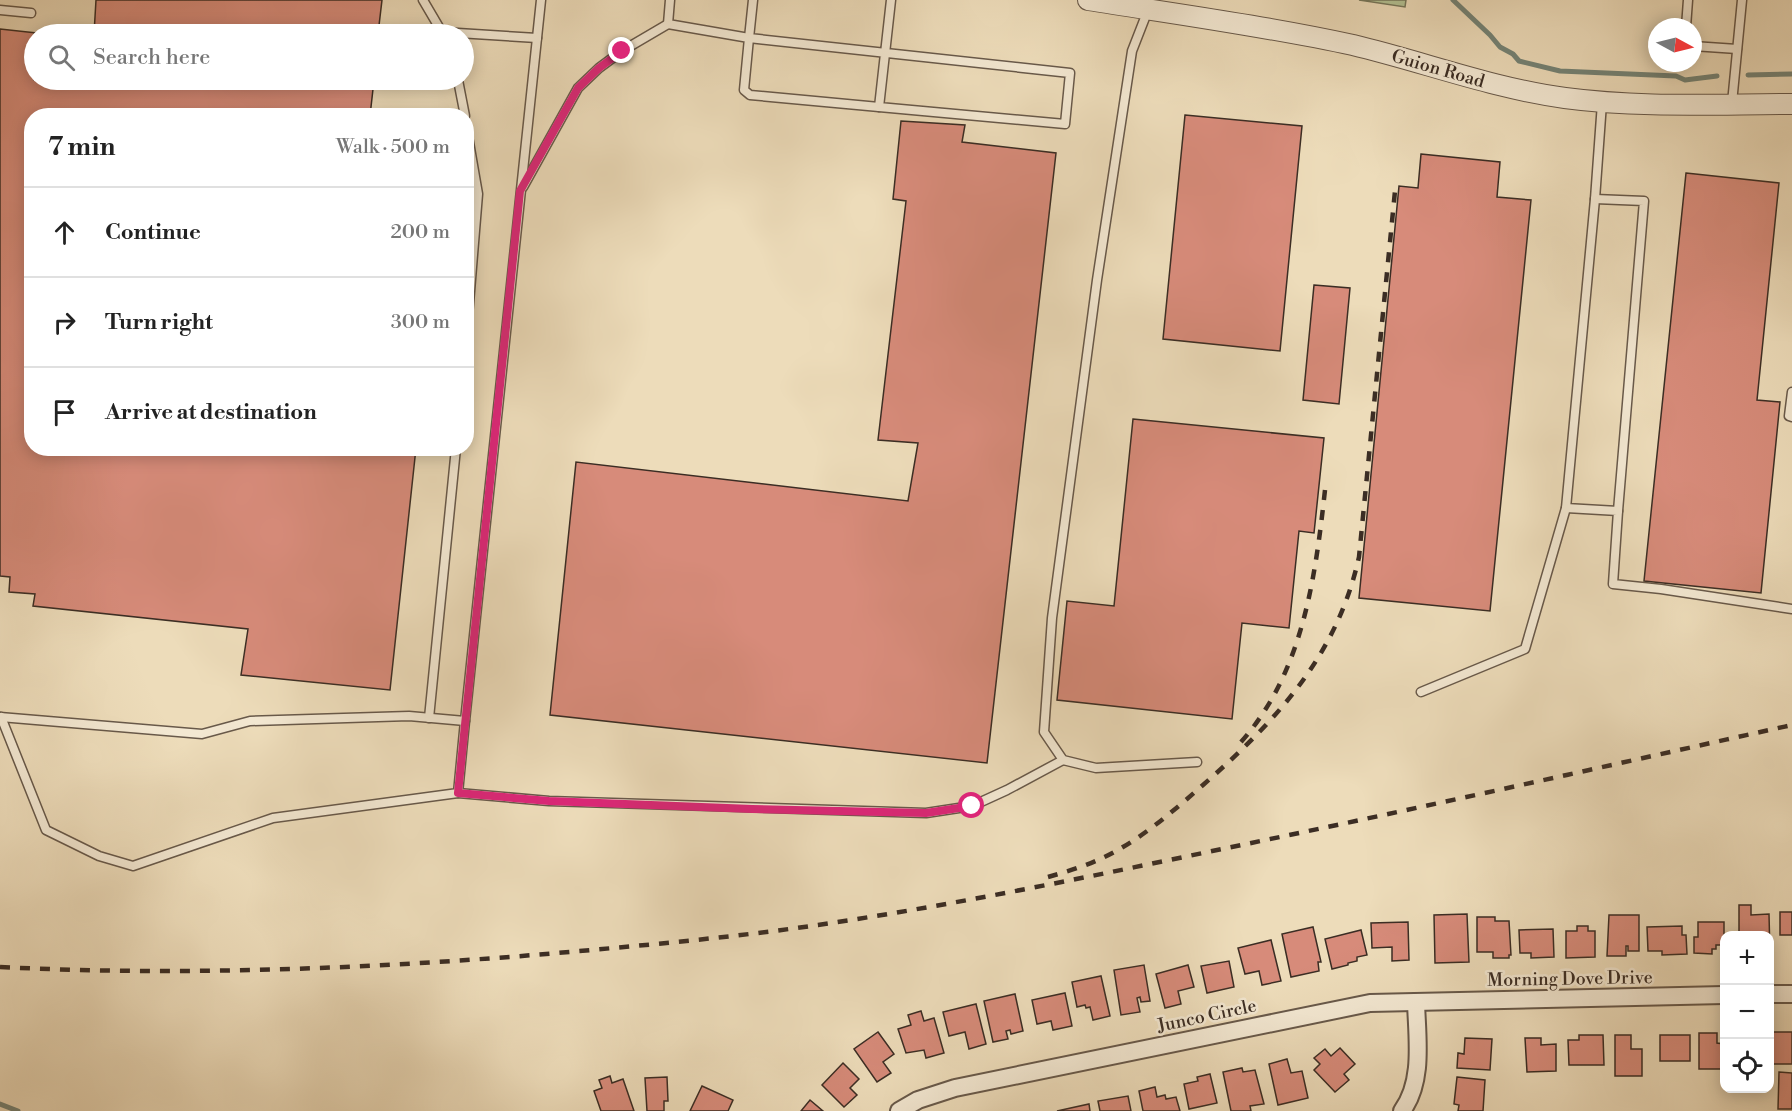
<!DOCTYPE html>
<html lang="en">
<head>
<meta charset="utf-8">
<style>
	body { margin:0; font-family:"Libre Bodoni",serif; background:#f6f6f6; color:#222 }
	.controls { position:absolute; right:18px; bottom:18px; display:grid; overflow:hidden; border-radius:12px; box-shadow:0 3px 15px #0003 }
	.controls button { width:54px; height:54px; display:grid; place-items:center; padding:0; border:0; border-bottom:2px solid #e0e0e0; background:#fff; color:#222; font:30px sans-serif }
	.compass { position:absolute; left:1648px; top:18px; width:54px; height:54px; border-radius:50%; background:#fff; box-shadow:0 3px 15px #0003; rotate:97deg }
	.stop { position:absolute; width:18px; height:18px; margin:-14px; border:4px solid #db2777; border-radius:50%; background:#fff }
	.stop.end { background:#db2777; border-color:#fff; box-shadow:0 2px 6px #0008 }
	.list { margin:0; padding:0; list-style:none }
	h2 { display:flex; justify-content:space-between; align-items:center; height:78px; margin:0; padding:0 24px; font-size:26px }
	h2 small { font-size:20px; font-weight:400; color:#767676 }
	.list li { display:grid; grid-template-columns:39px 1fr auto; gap:18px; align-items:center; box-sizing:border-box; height:90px; padding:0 24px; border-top:2px solid #e0e0e0 }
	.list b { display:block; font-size:22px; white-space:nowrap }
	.list em { font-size:20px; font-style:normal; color:#767676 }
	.icon { flex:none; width:33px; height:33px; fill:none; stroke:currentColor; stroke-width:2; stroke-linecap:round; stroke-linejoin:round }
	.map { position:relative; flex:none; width:1792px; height:1111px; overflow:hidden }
	.search { position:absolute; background:#fff; box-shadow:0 3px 15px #0003; left:24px; top:24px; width:450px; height:66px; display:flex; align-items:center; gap:15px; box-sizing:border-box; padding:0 21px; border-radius:33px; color:#767676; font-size:22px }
	.panel { position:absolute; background:#fff; box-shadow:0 3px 15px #0003; left:24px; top:108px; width:450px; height:348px; border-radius:24px }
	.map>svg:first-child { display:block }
	.green { fill:#b3c294; stroke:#77785c; stroke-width:1.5 }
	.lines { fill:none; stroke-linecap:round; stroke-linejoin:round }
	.stream { stroke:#748376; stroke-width:5 }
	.building { fill:#d78b7a; stroke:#3b2d24; stroke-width:1.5 }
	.service-casing { stroke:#68594a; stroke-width:11 }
	.minor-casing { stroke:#68594a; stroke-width:20 }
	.tertiary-casing { stroke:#68594a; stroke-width:22 }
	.service { stroke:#f3e8d2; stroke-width:8 }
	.minor { stroke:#f3e8d2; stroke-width:16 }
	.tertiary { stroke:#f3e8d2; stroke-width:20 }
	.rail { stroke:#3b2d24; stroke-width:4.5; stroke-dasharray:10 10; stroke-linecap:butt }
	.route { stroke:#db2777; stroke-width:8 }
	.labels { text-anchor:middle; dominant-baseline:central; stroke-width:5; stroke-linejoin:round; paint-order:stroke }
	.street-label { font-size:18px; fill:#3b2d24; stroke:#f3e8d2 }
</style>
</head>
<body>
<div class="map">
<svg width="1792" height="1111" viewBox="0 0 1792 1111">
	<rect width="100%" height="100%" fill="#eddcba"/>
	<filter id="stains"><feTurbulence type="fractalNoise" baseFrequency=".00333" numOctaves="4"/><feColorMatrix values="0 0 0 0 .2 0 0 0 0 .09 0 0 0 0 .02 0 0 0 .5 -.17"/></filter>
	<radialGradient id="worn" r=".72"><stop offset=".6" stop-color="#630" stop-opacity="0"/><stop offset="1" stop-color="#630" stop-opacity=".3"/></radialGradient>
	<!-- green -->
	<path class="green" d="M1359,0H1406L1405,7Z"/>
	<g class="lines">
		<!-- stream -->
		<g class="stream">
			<path d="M1453,0L1490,35L1500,47L1513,54L1519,61L1560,71L1676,76L1685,80L1717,76"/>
			<path d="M1748,75L1792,74"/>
			<path d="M0,1104L18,1111"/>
		</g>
	</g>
	<!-- building -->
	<g class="building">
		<path d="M96,0H382L378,34H94Z"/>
		<path d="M0,29L46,34H34V80H374L370,116H32V448H416L390,690L241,675L248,629L33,606L35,594L9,592L10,577L0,576Z"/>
		<path d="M1185,115L1302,126L1280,351L1163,339Z"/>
		<path d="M901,121L965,125L962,142L1056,153L987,763L550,715L576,462L908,501L918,443L878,440L906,201L893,199Z"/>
		<path d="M1421,154L1500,162L1497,197L1531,200L1490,611L1359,598L1399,186L1418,188Z"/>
		<path d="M1686,173L1779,183L1757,400L1780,402L1761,593L1644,581Z"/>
		<path d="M1314,285L1350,288L1339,404L1303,400Z"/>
		<path d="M1133,419L1324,438L1314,533L1299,531L1289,628L1242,623L1232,719L1057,700L1067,601L1114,606Z"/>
		<path d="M1739,905H1751V915L1769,914L1770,955V936H1739Z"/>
		<rect x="1780" y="912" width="12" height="23"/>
		<path d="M1467,914L1469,962L1435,963L1434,915Z"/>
		<path d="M1609,915H1639V951H1628V946H1626V956H1607Z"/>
		<path d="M1477,917H1495V921H1509L1511,955H1509V958H1493V952H1477Z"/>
		<path d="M1408,922L1409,960L1392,961V947L1372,948L1371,923Z"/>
		<path d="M1698,922H1724V945H1716V949H1712V954L1694,953V937H1698Z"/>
		<path d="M1577,926H1588V931H1595V957L1566,958V931H1577Z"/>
		<path d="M1682,926V935H1686L1687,954L1662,955V951H1648L1647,927Z"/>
		<path d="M1313,927L1321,962H1318L1319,971L1291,977L1282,934Z"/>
		<path d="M1553,929L1554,957L1531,958V953H1520L1519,930Z"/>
		<path d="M1361,930L1367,955L1357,957V961L1348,963V965L1332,969L1325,939Z"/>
		<path d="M1271,940L1281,981L1262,985L1259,971L1245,974L1238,948Z"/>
		<path d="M1229,961L1234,987L1207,993L1201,966Z"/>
		<path d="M1144,965L1150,1001L1141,1002L1140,997L1137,998L1140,1012L1121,1015L1114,970Z"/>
		<path d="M1188,965L1194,987L1178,991L1181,1004L1165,1008L1156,974Z"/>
		<path d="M1101,976L1110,1016L1093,1020L1090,1007L1086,1008L1085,1005L1077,1007L1072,982Z"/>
		<path d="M1065,993L1072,1026L1053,1030L1051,1021L1037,1024L1032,1000Z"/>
		<path d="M1015,994L1023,1031L1011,1034L1010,1030L1006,1031L1008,1039L993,1042L984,1001Z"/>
		<path d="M976,1004L986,1044L969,1049L965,1032L949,1036L943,1012Z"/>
		<path d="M921,1011L924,1021L934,1018L944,1053L926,1058L924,1050L906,1053L898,1029L911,1025L908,1015Z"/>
		<path d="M878,1032L894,1054L883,1062L891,1073L877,1082L854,1049Z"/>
		<rect x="1770" y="1032" width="22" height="32"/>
		<path d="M1699,1033H1717V1043L1724,1044V1069H1699Z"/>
		<path d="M1579,1035H1603L1604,1065H1569L1568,1040H1579Z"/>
		<path d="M1615,1035H1631V1049H1642V1076H1615Z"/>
		<rect x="1660" y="1035" width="30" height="26"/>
		<path d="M1465,1038L1492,1039L1490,1070L1457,1068L1458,1053L1464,1054Z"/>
		<path d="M1525,1038H1541V1045L1556,1044V1071L1527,1072Z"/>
		<path d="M1340,1048L1355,1064L1344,1074L1349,1080L1335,1092L1314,1070L1320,1064L1314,1058L1325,1049L1331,1056Z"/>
		<path d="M1287,1059L1291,1073L1302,1071L1308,1098L1278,1105L1269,1064Z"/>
		<path d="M843,1063L859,1079L850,1088L857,1095L844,1107L822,1085Z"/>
		<path d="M1242,1068L1243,1072L1255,1070L1264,1104L1250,1106L1251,1111H1231L1223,1072Z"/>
		<path d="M1779,1072L1792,1073V1109H1778Z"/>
		<path d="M1210,1074L1217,1103L1189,1109L1184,1084L1198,1081L1197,1077Z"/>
		<path d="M610,1076L612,1083L623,1079L634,1111H601L594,1091L602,1088L599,1080Z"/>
		<path d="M667,1077L668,1101H664V1111H647L645,1078Z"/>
		<path d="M1457,1077L1485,1080L1483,1111H1458L1459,1105L1454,1104Z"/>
		<path d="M702,1086L733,1100L728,1111H690Z"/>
		<path d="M1155,1087L1157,1097L1165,1095L1166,1099L1176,1097L1180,1111H1143L1139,1091Z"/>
		<path d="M1128,1096L1131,1111H1100L1098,1101Z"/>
		<path d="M810,1100L823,1111H801Z"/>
		<path d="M1089,1104L1090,1111H1057Z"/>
	</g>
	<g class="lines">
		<defs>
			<g id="service">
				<path d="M423,0L443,34"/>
				<path d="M670,0L668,24L749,38L744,90L750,95L879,107"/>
				<path d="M753,0L749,38L1070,73L1065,124L879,107L891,0"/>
				<path d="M0,10L31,13"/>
				<path d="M1148,10L1132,51L1097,280L1052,618L1044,732L1063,760L1096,768L1197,762"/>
				<path d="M1686,27L1688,0"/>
				<path d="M442,32L537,38"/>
				<path d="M1693,46L1737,49"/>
				<path d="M458,80L465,116"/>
				<path d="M1602,103L1595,199L1566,508L1618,511L1613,584L1661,589L1792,609"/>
				<path d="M1732,103L1742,0"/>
				<path d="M466,125L478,194L466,340"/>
				<path d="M523,187L578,88L599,68L622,51L668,24"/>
				<path d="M1595,199L1644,201L1618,511"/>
				<path d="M1792,392L1789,416L1792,417"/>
				<path d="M1421,692L1525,649L1566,508"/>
				<path d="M0,717L202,734L250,721L409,716L465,721L541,0"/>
				<path d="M1,717L46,830L99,856L133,866L273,818L458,793L465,721"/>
				<path d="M429,718L456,448"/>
				<path d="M458,793L549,801L926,813L972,806L1007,790L1063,760"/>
			</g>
			<g id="minor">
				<path d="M1770,994H1792"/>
				<path d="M899,1111L918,1100L955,1088L1370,1003L1724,995"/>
				<path d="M1402,1111C1424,1081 1417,1038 1416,1002"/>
			</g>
			<path id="tertiary" d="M1088,0C1176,14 1265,26 1353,45C1424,62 1492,88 1565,98C1640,108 1716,104 1792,104"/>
		</defs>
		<!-- service casing -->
		<use href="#service" class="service-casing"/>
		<!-- minor casing -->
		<use href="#minor" class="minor-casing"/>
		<!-- tertiary casing -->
		<use href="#tertiary" class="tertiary-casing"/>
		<!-- service -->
		<use href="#service" class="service"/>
		<!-- minor -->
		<use href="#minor" class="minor"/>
		<!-- tertiary -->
		<use href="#tertiary" class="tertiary"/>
		<!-- rail -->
		<g class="rail">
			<path d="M1241,742C1305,670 1316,572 1326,481"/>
			<path d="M1048,877C1065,872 1083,867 1100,859C1138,842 1171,813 1203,785C1276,721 1337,656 1359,557L1395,191"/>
			<path d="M0,967C182,976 365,969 546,954C637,946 728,938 818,925C954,905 1088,877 1222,849C1412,810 1602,767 1792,725"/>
		</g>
	</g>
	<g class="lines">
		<!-- route -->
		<path class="route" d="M622,51L599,68L578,88L520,191L458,793L549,801L752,809L926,813L972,806"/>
	</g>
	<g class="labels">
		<!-- street labels -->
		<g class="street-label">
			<text transform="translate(1438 69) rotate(16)">Guion Road</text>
			<text transform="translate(1570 979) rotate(-1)">Morning Dove Drive</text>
			<text transform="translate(1207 1016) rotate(-12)">Junco Circle</text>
		</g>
	</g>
	<rect width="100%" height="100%" filter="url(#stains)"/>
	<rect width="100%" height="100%" fill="url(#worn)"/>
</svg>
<div class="controls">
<button>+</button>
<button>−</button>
<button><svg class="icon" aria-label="locate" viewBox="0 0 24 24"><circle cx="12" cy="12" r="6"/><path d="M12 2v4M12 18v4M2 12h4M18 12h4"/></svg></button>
</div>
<svg class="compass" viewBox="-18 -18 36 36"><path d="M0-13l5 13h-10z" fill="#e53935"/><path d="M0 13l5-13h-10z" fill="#767676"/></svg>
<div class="stop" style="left:972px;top:806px"></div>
<div class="stop end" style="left:622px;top:51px"></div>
<div class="search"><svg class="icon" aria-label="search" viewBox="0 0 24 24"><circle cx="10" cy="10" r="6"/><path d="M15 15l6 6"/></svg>Search here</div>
<section class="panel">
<h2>7 min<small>Walk · 500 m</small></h2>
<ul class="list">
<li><svg class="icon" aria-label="ahead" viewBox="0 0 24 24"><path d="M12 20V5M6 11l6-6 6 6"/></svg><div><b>Continue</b></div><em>200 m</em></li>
<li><svg class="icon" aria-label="right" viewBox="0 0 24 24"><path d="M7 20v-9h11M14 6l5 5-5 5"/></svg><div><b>Turn right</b></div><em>300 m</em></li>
<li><svg class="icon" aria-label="arrive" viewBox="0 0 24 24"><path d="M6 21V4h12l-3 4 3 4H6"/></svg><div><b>Arrive at destination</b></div></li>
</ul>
</section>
</div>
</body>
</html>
